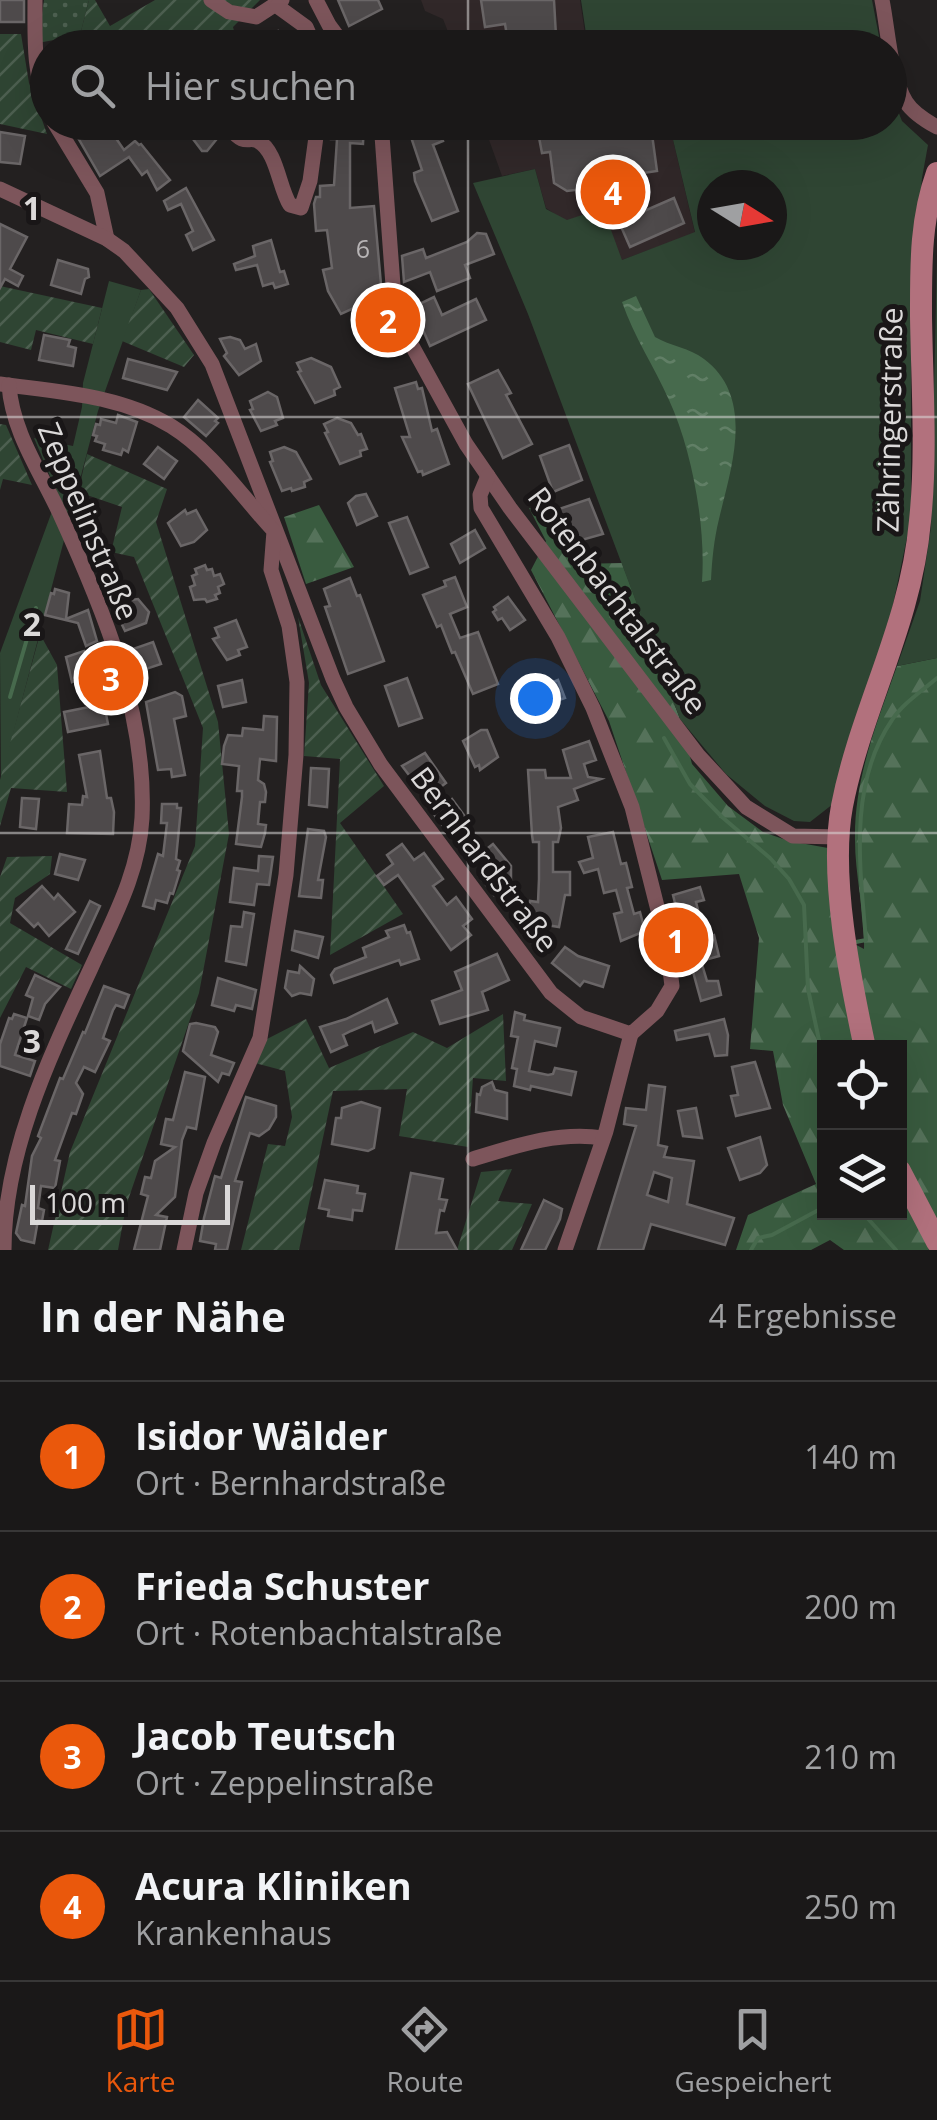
<!DOCTYPE html>
<html lang="de">
<head>
<meta charset="utf-8">
<style>
	body { margin:0; font-family:"Open Sans",sans-serif; background:#272525; color:#f1f3f6 }
	.controls { position:absolute; right:30px; bottom:30px; display:grid; overflow:hidden; border-radius:0px; box-shadow:0 10px 40px #0002 }
	.controls button { width:90px; height:90px; display:grid; place-items:center; padding:0; border:0; border-bottom:2px solid #383737; background:#1a1818; color:#f1f3f6; font:50px sans-serif }
	.compass { position:absolute; left:697px; top:170px; width:90px; height:90px; border-radius:50%; background:#1a1818; box-shadow:0 10px 40px #0002; rotate:101deg }
	.scale { position:absolute; left:30px; bottom:25px; width:200px; box-sizing:border-box; padding-left:10px; border:5px solid #dbd9d9; border-top:0; font-size:28px; line-height:35px; white-space:nowrap; color:#dbd9d9; -webkit-text-stroke:8px #191617; paint-order:stroke }
	.you { position:absolute; left:535px; top:698px; width:35px; height:35px; margin:-25px; border:8px solid #fff; border-radius:50%; background:#1a73e8; box-shadow:0 0 0 15px #1a73e833 }
	.badge { display:grid; place-items:center; width:65px; height:65px; border-radius:50%; background:#ea580c; color:#fff; font-size:32px; font-weight:700 }
	.pin { position:absolute; translate:-50% -50%; border:5px solid #fff; box-shadow:0 2px 10px #0006 }
	.list { margin:0; padding:0; list-style:none }
	h2 { display:flex; justify-content:space-between; align-items:center; height:130px; margin:0; padding:0 40px; font-size:42px }
	h2 small { font-size:32px; font-weight:400; color:#9fa0a2 }
	.list li { display:grid; grid-template-columns:65px 1fr auto; gap:30px; align-items:center; box-sizing:border-box; height:150px; padding:0 40px; border-top:2px solid #383737 }
	.list b { display:block; font-size:38px; white-space:nowrap }
	.list p { margin:0; font-size:32px; white-space:nowrap; color:#9fa0a2 }
	.list em { font-size:32px; font-style:normal; color:#9fa0a2 }
	.icon { flex:none; width:55px; height:55px; fill:none; stroke:currentColor; stroke-width:2; stroke-linecap:round; stroke-linejoin:round }
	.map { position:relative; flex:none; width:937px; height:1250px; overflow:hidden }
	.search { position:absolute; background:#1a1818; box-shadow:0 10px 40px #0002; left:30px; right:30px; top:30px; height:110px; display:flex; align-items:center; gap:25px; box-sizing:border-box; padding:0 35px; border-radius:55px; color:#9fa0a2; font-size:38px }
	.sheet { height:730px; background:#1a1818 }
	nav { display:flex; justify-content:space-around; align-items:center; box-sizing:border-box; height:140px; border-top:2px solid #383737; background:#1a1818; font-size:28px; color:#9fa0a2 }
	nav a { display:grid; justify-items:center; gap:5px }
	nav .on { color:#ea580c }
	.map>svg:first-child { display:block }
	.built { fill:#312829 }
	.grass { fill:url(#grass-dots) }
	.forest { fill:url(#forest-firs); fill-rule:evenodd }
	.park { fill:#2f4533; fill-rule:evenodd }
	.garden { fill:url(#garden-furrows) }
	.water { fill:url(#water-ripples) }
	.lines { fill:none; stroke-linecap:round; stroke-linejoin:round }
	.stream { stroke:#476a4d; stroke-width:4 }
	.building { fill:#4e4a4b; stroke:#6a6667; stroke-width:2.5; fill-rule:evenodd }
	.minor { stroke:#7d555b; stroke-width:15 }
	.secondary { stroke:#b2717d; stroke-width:22 }
	.grid { fill:none; stroke:#dbd9d9; stroke-width:2.5; stroke-opacity:0.55 }
	.labels { text-anchor:middle; dominant-baseline:central; stroke-width:10; stroke-linejoin:round; paint-order:stroke }
	.number-label { font-size:25px; fill:#b8b5b6 }
	.street-label { font-size:30px; fill:#dbd9d9; stroke:#191617 }
	.grid-label { font-size:32px; text-anchor:middle; font-weight:bold; fill:#dbd9d9; stroke:#191617; stroke-width:10; stroke-linejoin:round; paint-order:stroke }
</style>
</head>
<body>
<div class="map">
<svg width="937" height="1250" viewBox="0 0 937 1250">
	<defs>
		<pattern id="grass-dots" width="8" height="8" patternUnits="userSpaceOnUse" patternTransform="scale(2.5)"><rect width="8" height="8" fill="#2f4533"/><path d="M2 2h.1M6 6h.1" fill="none" stroke="#4d5f50" stroke-width="1.8" stroke-linecap="round"/></pattern>
		<pattern id="forest-firs" width="22" height="20" patternUnits="userSpaceOnUse" patternTransform="scale(2.5)"><rect width="22" height="20" fill="#395b3f"/><path d="M5 1l3.5 6h-7zM16 11l3.5 6h-7z" fill="#55725a"/></pattern>
		<pattern id="garden-furrows" width="10" height="10" patternUnits="userSpaceOnUse" patternTransform="scale(2.5)"><rect width="10" height="10" fill="#2f4533"/><path d="M-1 1l2-2M0 10L10 0M9 11l2-2" fill="none" stroke="#4d5f50"/></pattern>
		<pattern id="water-ripples" width="26" height="14" patternUnits="userSpaceOnUse" patternTransform="scale(2.5)"><rect width="26" height="14" fill="#476a4d"/><path d="M2 4q2-2 4 0t4 0M15 11q2-2 4 0t4 0" fill="none" stroke="#617f66"/></pattern>
	</defs>
	<rect width="100%" height="100%" fill="#232020"/>
	<!-- built -->
	<g class="built">
		<path d="M421,0H580L587,47H454L443,19L425,11Z"/>
		<path d="M483,123H665L670,127L695,233L622,260L546,208L535,169L502,176Z"/>
	</g>
	<!-- grass -->
	<path class="grass" d="M44,0H89L80,35L38,43Z"/>
	<!-- forest -->
	<g class="forest">
		<path d="M319,505L354,567L306,584L284,517Z"/>
		<path d="M529,508L548,510L577,564L622,563L680,719L692,764L728,806L763,832L789,841L828,848L839,936L864,949C865,913 855,876 855,840C854,778 877,723 897,666L937,658V1222L901,1190L929,1250H844L830,1240L811,1250H736L748,1215L816,1184L783,1105L773,1051L750,1049L759,938L739,874L662,880L609,721L531,570L546,541ZM824,1048H900V1212H824Z"/>
	</g>
	<!-- park -->
	<g class="park">
		<path d="M581,0H872L881,47H588Z"/>
		<path d="M890,91L902,121L928,145L922,178L911,291V518L889,624L833,804L810,822L794,821L765,806L726,774L680,719L528,314L473,183L535,169L546,209L567,220L603,208L622,260L695,232L670,127L665,123L890,122ZM712,185H772V245H712Z"/>
		<path d="M937,256V658L897,666L920,601L931,527Z"/>
		<path d="M109,281L141,290L98,411L1,780L0,653L58,495L34,438L73,446L82,407L83,383Z"/>
	</g>
	<!-- garden -->
	<g class="garden">
		<path d="M89,0H95L110,26L155,0H260L233,27L238,47H183L161,37L137,47H85L80,35Z"/>
		<path d="M0,34H21L29,83L47,134L0,124Z"/>
		<path d="M0,286L102,308L93,344L36,330L31,350L0,342Z"/>
		<path d="M149,289L194,355L184,367L122,341L141,290Z"/>
		<path d="M0,424L6,425L32,485L3,479L0,490Z"/>
		<path d="M87,454L167,489L156,522L218,722L229,834L199,993L126,1206L118,1250H48L70,1152L195,846L203,728L134,557L111,552L122,507L78,492Z"/>
		<path d="M298,617L321,685L384,786L340,823L403,914L330,955L340,759L304,756L309,683Z"/>
		<path d="M40,634L57,665L67,792L11,788L0,826V780Z"/>
		<path d="M52,856L50,874L15,898L10,923L82,965L71,989L26,967L0,1018V877L7,857Z"/>
		<path d="M503,1014L506,1081L473,1078L468,1147L399,1136L407,1089L333,1091L299,1250H241L268,1144L285,1146L292,1117L285,1071L255,1063L267,1039L306,1019L329,1068L413,1032L447,1048Z"/>
		<path d="M512,1169L498,1201L532,1204L512,1250H457L481,1172Z"/>
	</g>
	<!-- water -->
	<path class="water" d="M636,296L655,337C670,346 690,348 704,359C756,398 731,468 719,519C714,539 712,560 711,580L702,582C706,526 692,450 669,400C654,366 634,337 622,302Z"/>
	<g class="lines">
		<!-- stream -->
		<g class="stream">
			<path d="M10,697L36,608"/>
			<path d="M664,738L690,784L722,817L770,858L789,879L804,905L808,989L824,1063"/>
			<path d="M856,942L866,940C860,868 848,784 892,720C902,704 922,691 937,678"/>
			<path d="M862,1212L896,1250"/>
			<path d="M751,1250L758,1238L772,1235L824,1207"/>
		</g>
	</g>
	<!-- building -->
	<g class="building">
		<rect x="0" y="0" width="24" height="22"/>
		<path d="M338,0H378L382,9L349,26Z"/>
		<path d="M481,0H554L556,36L562,35L564,46L509,48L505,24L485,27Z"/>
		<path d="M278,31L282,48H227L226,44Z"/>
		<path d="M82,122H125L111,131L124,150L135,141L139,145L141,144L170,180L157,190L147,171L142,175L129,157L100,176L73,129Z"/>
		<path d="M154,122H210L220,135L207,151H202L193,139Z"/>
		<path d="M332,122H364L363,144L350,143V208L374,206L384,318L359,323L356,307L341,314L328,291L323,270L332,268L327,230L316,231L314,204L316,197H320V186L334,185L337,139H331Z"/>
		<path d="M406,122H458L439,131L443,141L433,145L458,211L432,221L415,181L414,173L422,170Z"/>
		<path d="M536,122H642L643,128L651,127L657,171L624,176L616,169L599,172L583,189L567,191L554,183L550,152L542,153Z"/>
		<path d="M0,132L25,136L20,164L0,162Z"/>
		<path d="M186,188L214,240L193,250L186,235L193,231L181,204L168,210L164,201Z"/>
		<path d="M674,198L684,223L630,247L619,222Z"/>
		<path d="M0,224L27,237L10,269L23,276L18,286L5,279L0,288Z"/>
		<path d="M477,233L486,234L494,254L465,265L470,278L437,291L430,272L404,282L402,256L423,249L426,258L467,242Z"/>
		<path d="M271,240L280,272L284,271L288,284L275,288L273,283L263,286L257,265L236,270L234,264L255,256L253,246Z"/>
		<path d="M58,260L88,269L89,277L85,279L81,294L51,285Z"/>
		<path d="M434,297L442,315L476,299L486,320L430,346L413,307Z"/>
		<path d="M44,335L70,340L68,346L76,348L73,366L39,360Z"/>
		<path d="M230,337L240,340L245,349L256,344L261,361L239,375L224,356L227,353L220,339Z"/>
		<path d="M311,358L331,367L340,387L334,390L335,395L315,403L298,372L301,371L297,363Z"/>
		<path d="M128,359L162,368L177,372L167,390L123,378Z"/>
		<path d="M498,370L511,393L506,395L532,444L503,458L468,384Z"/>
		<path d="M416,382L418,389L422,388L432,431L437,429L449,464L423,475L422,471L418,472L402,437H410L395,388Z"/>
		<path d="M268,392L277,397L283,418L275,421L277,425L261,431L250,410L253,409L250,401Z"/>
		<path d="M198,400L218,418L215,421L218,423L206,436L184,417Z"/>
		<path d="M118,415L137,422L128,452L123,449L121,455L103,450L105,444L95,441L97,436L93,435L96,424L100,425L101,419L116,423Z"/>
		<path d="M337,418L351,423L358,435L361,434L367,449L360,451L361,456L340,464L325,433L328,432L324,424Z"/>
		<path d="M569,445L582,480L553,492L540,456Z"/>
		<path d="M158,447L177,461L164,479L144,464Z"/>
		<path d="M284,447L296,452L311,479L304,482L305,487L292,491L291,488L282,491L270,462L273,461L270,452Z"/>
		<path d="M366,494L377,516L357,525L348,503L356,496Z"/>
		<path d="M589,499L603,534L571,543L559,509Z"/>
		<path d="M185,510L187,514L196,510L207,530L194,542L181,546L168,523Z"/>
		<path d="M407,517L428,567L410,574L389,523Z"/>
		<path d="M475,530L485,548L460,563L451,544Z"/>
		<path d="M205,565L207,570L212,569L214,576L220,574L224,584L218,587L220,593L215,595L217,599L207,602L205,599L194,600L190,587L195,585L192,576L197,574L195,569Z"/>
		<path d="M455,577L467,607L450,614L460,638L478,632L498,684L473,694L455,652L452,653L441,625L437,627L423,595L446,586L444,581Z"/>
		<path d="M350,578L357,596L360,595L384,661L348,674L325,607L330,606L324,589Z"/>
		<path d="M55,589L69,593L66,619L88,610L97,641L86,646L78,623L45,615L51,593L54,594Z"/>
		<path d="M508,597L525,620L510,630L502,618L498,620L493,612L496,610L494,607Z"/>
		<path d="M138,599L149,612L146,623L125,631L114,608L123,601Z"/>
		<path d="M236,620L247,647L238,650L240,655L227,660L213,639L219,637L215,628Z"/>
		<path d="M153,642L161,664L140,671L133,649Z"/>
		<path d="M84,651L94,674L72,682L66,657Z"/>
		<path d="M407,678L422,718L399,726L385,686Z"/>
		<path d="M242,680L246,702L223,707L218,686Z"/>
		<path d="M558,680L565,698L530,710L523,695L540,684L542,687Z"/>
		<path d="M175,692L182,696L186,716L174,719L185,775L172,777L171,769L158,770L146,702Z"/>
		<path d="M104,704L108,724L68,732L64,712Z"/>
		<path d="M264,716L277,717L276,761L260,759L258,780L264,784L266,792L265,802H260L258,824L266,825L265,833L261,847L236,844L242,797V791H237L239,766L222,764L224,746L228,735L242,736L243,728L263,730Z"/>
		<path d="M481,730H487L498,757L480,770L479,765L475,767L463,741Z"/>
		<path d="M589,741L596,760L584,764L588,777L601,779L574,789L578,800L558,807L561,828L558,842H553V872H570V895H565L559,927L546,925L544,937L534,945L523,933L530,901L538,902L539,879V842H533L532,835L528,770H545L546,778H571L563,750Z"/>
		<path d="M100,751L107,798H111L114,812L113,834L67,833L69,804L82,805L83,796L87,797L79,755Z"/>
		<path d="M425,753L446,783L435,791L432,785L422,792L402,766Z"/>
		<path d="M311,768L329,769L327,807L309,805Z"/>
		<path d="M22,798L39,799L36,829L20,827Z"/>
		<path d="M452,799L466,818L450,835L433,813Z"/>
		<path d="M162,804H177V808H181L176,859L180,861L177,870L180,871L173,894L170,893L167,903L156,900L154,909L143,906L158,854L163,856L167,823H161Z"/>
		<path d="M308,829L324,831L326,837L318,880H323L321,898L299,896Z"/>
		<path d="M613,832L621,864L626,863L632,887L627,888L634,914L640,912L645,931L621,941L614,914L622,912L616,890L604,893L598,869L584,873L579,862L593,858L588,837Z"/>
		<path d="M402,844L414,860L424,853L443,879L433,886L447,905L456,897L472,919L463,926L471,935L451,950L398,875L384,885L377,876L393,864L387,855Z"/>
		<path d="M493,844L511,866V882L494,895L479,876L494,864L484,851Z"/>
		<path d="M60,854L85,860L78,880L55,874Z"/>
		<path d="M259,856L273,857L269,885L257,884L254,905L230,902L234,868L258,871Z"/>
		<path d="M42,886L54,899L58,894L75,912L49,936L38,923L34,927L17,910Z"/>
		<path d="M700,887L704,900L696,902L699,914L679,919L673,895Z"/>
		<path d="M90,901L100,906L78,954L66,949Z"/>
		<path d="M244,912L254,914L246,965L226,961L231,926L242,927Z"/>
		<path d="M404,925L407,933L410,932L419,959L401,965L399,960L334,983L331,975L335,969L366,957L363,948L389,937L386,931Z"/>
		<path d="M295,931L323,937L318,958L292,950Z"/>
		<path d="M714,935L719,956L701,961L707,981H718L721,995L701,1001L686,946L693,944L692,941Z"/>
		<path d="M565,947L578,956L609,966L603,987L584,981L580,986L552,963Z"/>
		<path d="M497,954L509,980L482,992L488,1010L440,1024L432,1001L462,990L455,972Z"/>
		<path d="M300,966L314,979L311,995L300,993L292,996L285,988L288,971L299,973Z"/>
		<path d="M35,975L60,987L45,1004L39,1020L28,1016L33,998L26,995Z"/>
		<path d="M218,978L256,990L252,1009L236,1005L234,1011L212,1005Z"/>
		<path d="M104,986L129,995L124,1008L116,1005L113,1010L103,1038L110,1041L95,1072L84,1067L76,1083L83,1094L76,1114L72,1113L55,1160L60,1161L55,1188L41,1186L38,1208L44,1210L42,1221L38,1220L34,1243L21,1240L16,1233L22,1205L25,1206L32,1156L41,1138L38,1136L60,1078L63,1079L83,1032L85,1033Z"/>
		<path d="M387,999L397,1023L375,1032L372,1022L351,1031L343,1035L347,1045L331,1052L320,1027L346,1019Z"/>
		<path d="M515,1012L525,1015L524,1020L560,1028L556,1046L535,1041L529,1071L548,1075L553,1074L555,1068L576,1072L571,1095L531,1086L530,1090L514,1086L517,1069L512,1068L518,1037L511,1036Z"/>
		<path d="M14,1014L27,1018L15,1055L35,1061L30,1076L0,1066V1044L9,1018L12,1019Z"/>
		<path d="M724,1019L728,1035L727,1055L715,1056L709,1034L677,1040L675,1031Z"/>
		<path d="M196,1023L215,1027L218,1032L211,1055L234,1063L229,1075L222,1073L218,1082L183,1051L190,1024Z"/>
		<path d="M755,1062L770,1108L736,1116L731,1096L738,1095L732,1067Z"/>
		<path d="M185,1072L205,1077L196,1129L187,1127L182,1140L175,1197L156,1215L167,1217L160,1250H134L148,1196L141,1194L145,1177L151,1178L155,1161L175,1147L161,1144L166,1119L173,1120Z"/>
		<path d="M492,1082L495,1090L507,1093V1119L476,1112L477,1094L480,1095L482,1087Z"/>
		<path d="M649,1085L665,1087L658,1145L667,1147L664,1157L694,1161L687,1204L734,1218L725,1245L651,1224L643,1250H598L636,1126L624,1124L626,1108L646,1110ZM654,1172L672,1178L668,1202L647,1195Z"/>
		<path d="M246,1097L276,1106V1117L269,1129L259,1136L250,1133L235,1181L242,1182L227,1250H215L216,1244L200,1241L204,1218L215,1176L221,1178Z"/>
		<path d="M361,1102L380,1108L374,1148L368,1151L332,1144L336,1118H341L342,1108Z"/>
		<path d="M696,1108L702,1138L683,1136L678,1111Z"/>
		<path d="M760,1137L767,1165L760,1173L740,1180L728,1148Z"/>
		<path d="M411,1173L443,1179L439,1199L447,1200L444,1211L440,1210L436,1233L447,1232L457,1250H396Z"/>
		<path d="M325,1180L358,1186L357,1193L365,1194L362,1211L353,1210L352,1220L328,1216L329,1210L319,1208Z"/>
		<path d="M544,1200L562,1209L560,1219L545,1250H521Z"/>
	</g>
	<g class="lines">
		<!-- minor -->
		<g class="minor">
			<path d="M35,0C35,37 33,74 48,108"/>
			<path d="M211,0L229,12L256,17L282,0"/>
			<path d="M316,0L329,25L346,48"/>
			<path d="M882,0C888,29 890,76 906,102C913,113 926,121 937,127"/>
			<path d="M277,6L306,27L315,48"/>
			<path d="M54,122L97,193L107,239"/>
			<path d="M224,122C229,127 235,136 242,139C247,141 253,138 258,141C277,151 279,188 290,205L301,208L310,181L318,122"/>
			<path d="M381,122L394,299L405,333L466,444L510,508L698,755L746,807L793,836L839,837"/>
			<path d="M0,189L107,239L124,251L177,308L212,364L333,679L346,707L381,765L551,993L581,1017L631,1034L657,1011L672,986L667,946L632,807L593,708L558,637L481,508L480,495L488,476"/>
			<path d="M0,384C58,392 120,395 171,426C213,452 241,496 274,531L271,570L289,626L297,682L296,755L286,875L260,1038L214,1143L196,1193L184,1250"/>
			<path d="M473,1159C515,1146 558,1131 603,1138"/>
			<path d="M4,1250C4,1151 50,1056 91,968C113,919 139,873 142,818C147,712 102,606 59,512C40,471 12,431 9,385"/>
			<path d="M565,1250L606,1131L631,1034"/>
		</g>
		<!-- secondary -->
		<g class="secondary">
			<path d="M865,1048C850,978 829,876 842,806C861,708 911,625 920,521C927,454 922,384 921,316C921,267 920,220 937,173"/>
			<path d="M900,1171L937,1242"/>
		</g>
	</g>
	<!-- grid -->
	<path class="grid" d="M468,0V48M468,122V1250M0,417H937M0,833H937"/>
	<g class="labels">
		<!-- number labels -->
		<g class="number-label">
			<text x="363" y="248">6</text>
		</g>
		<!-- street labels -->
		<g class="street-label">
			<text transform="translate(889 420) rotate(-89)">Zähringerstraße</text>
			<text transform="translate(89 521) rotate(67)">Zeppelinstraße</text>
			<text transform="translate(618 600) rotate(53)">Rotenbachtalstraße</text>
			<text transform="translate(485 859) rotate(53)">Bernhardstraße</text>
		</g>
	</g>
	<g class="grid-label">
		<text x="32" y="220">1</text>
		<text x="32" y="636">2</text>
		<text x="32" y="1053">3</text>
	</g>
</svg>
<div class="controls">
<button><svg class="icon" aria-label="locate" viewBox="0 0 24 24"><circle cx="12" cy="12" r="6"/><path d="M12 2v4M12 18v4M2 12h4M18 12h4"/></svg></button>
<button><svg class="icon" aria-label="layers" viewBox="0 0 24 24"><path d="M12 4l9 5-9 5-9-5zM3 14l9 5 9-5"/></svg></button>
</div>
<svg class="compass" viewBox="-18 -18 36 36"><path d="M0-13l5 13h-10z" fill="#e53935"/><path d="M0 13l5-13h-10z" fill="#9fa0a2"/></svg>
<div class="scale">100 m</div>
<div class="you"></div>
<div class="pin badge" style="left:676px;top:940px">1</div>
<div class="pin badge" style="left:388px;top:320px">2</div>
<div class="pin badge" style="left:111px;top:678px">3</div>
<div class="pin badge" style="left:613px;top:192px">4</div>
<div class="search"><svg class="icon" aria-label="search" viewBox="0 0 24 24"><circle cx="10" cy="10" r="6"/><path d="M15 15l6 6"/></svg>Hier suchen</div>
</div>
<section class="sheet">
<h2>In der Nähe<small>4 Ergebnisse</small></h2>
<ul class="list">
<li><span class="badge">1</span><div><b>Isidor Wälder</b><p>Ort · Bernhardstraße</p></div><em>140 m</em></li>
<li><span class="badge">2</span><div><b>Frieda Schuster</b><p>Ort · Rotenbachtalstraße</p></div><em>200 m</em></li>
<li><span class="badge">3</span><div><b>Jacob Teutsch</b><p>Ort · Zeppelinstraße</p></div><em>210 m</em></li>
<li><span class="badge">4</span><div><b>Acura Kliniken</b><p>Krankenhaus</p></div><em>250 m</em></li>
</ul>
</section>
<nav>
<a class="on"><svg class="icon" aria-label="map" viewBox="0 0 24 24"><path d="M3 6l6-2 6 2 6-2v14l-6 2-6-2-6 2zM9 4v14M15 6v14"/></svg>Karte</a>
<a><svg class="icon" aria-label="directions" viewBox="0 0 24 24"><path d="M12 3l9 9-9 9-9-9zM9 14v-3h6M13 9l2 2-2 2"/></svg>Route</a>
<a><svg class="icon" aria-label="saved" viewBox="0 0 24 24"><path d="M7 4h10v16l-5-4-5 4z"/></svg>Gespeichert</a>
</nav>
</body>
</html>
